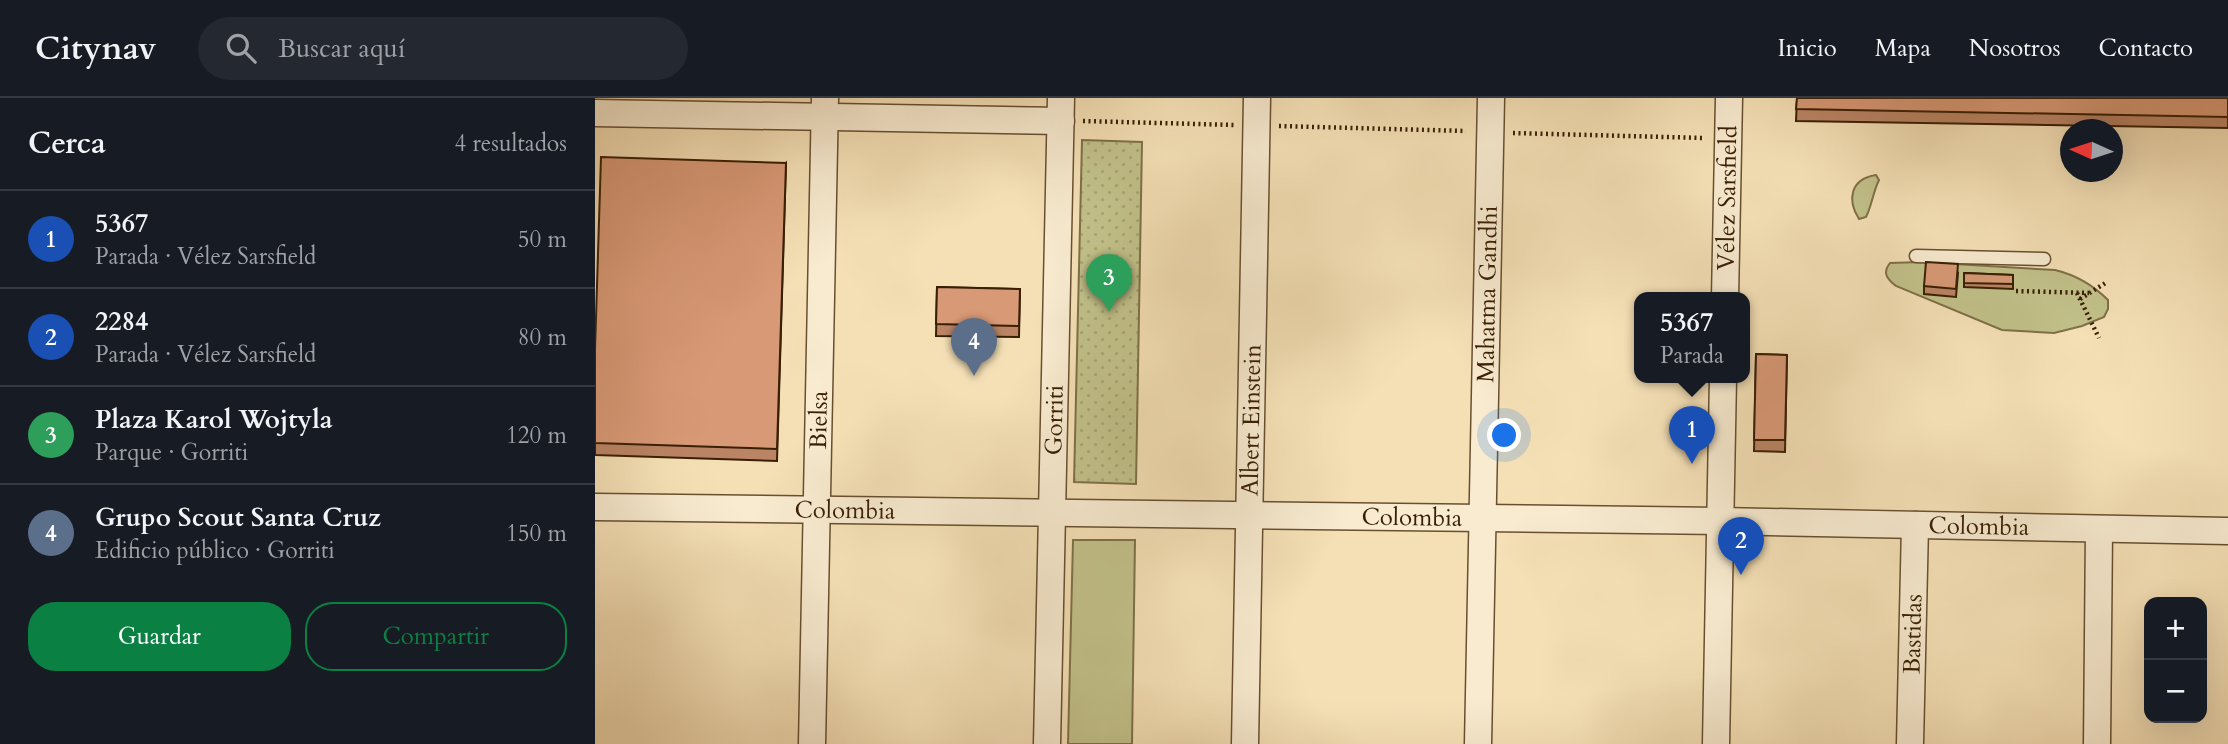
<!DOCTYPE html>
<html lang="es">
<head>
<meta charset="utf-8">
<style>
	body { margin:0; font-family:Cardo,serif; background:#242831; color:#f1f3f6 }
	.controls { position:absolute; right:21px; bottom:21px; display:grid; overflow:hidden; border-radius:14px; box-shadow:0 7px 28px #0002 }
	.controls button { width:63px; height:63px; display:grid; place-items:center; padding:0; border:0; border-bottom:2px solid #363941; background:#171b24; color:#f1f3f6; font:35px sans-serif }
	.compass { position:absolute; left:1465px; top:21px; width:63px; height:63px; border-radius:50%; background:#171b24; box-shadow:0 7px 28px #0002; rotate:273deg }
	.you { position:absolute; left:910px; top:338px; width:24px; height:24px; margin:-18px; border:5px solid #fff; border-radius:50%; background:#1a73e8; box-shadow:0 0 0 10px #1a73e833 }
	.badge { display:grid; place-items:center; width:46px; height:46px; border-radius:50%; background:#0b8043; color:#fff; font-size:23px; font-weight:700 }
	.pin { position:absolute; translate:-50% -58px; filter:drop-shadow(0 2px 4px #0008) }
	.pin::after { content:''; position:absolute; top:37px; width:24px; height:21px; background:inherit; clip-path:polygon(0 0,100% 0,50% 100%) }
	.popup { position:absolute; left:1039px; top:194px; width:116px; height:91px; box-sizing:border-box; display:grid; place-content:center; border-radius:14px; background:#171b24; filter:drop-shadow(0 2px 5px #0005); font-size:23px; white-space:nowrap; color:#9ea1a6 }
	.popup b { font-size:26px; color:#f1f3f6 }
	.popup::after { content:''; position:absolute; left:50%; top:100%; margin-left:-14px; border:14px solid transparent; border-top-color:#171b24 }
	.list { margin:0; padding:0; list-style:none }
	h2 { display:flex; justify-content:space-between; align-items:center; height:91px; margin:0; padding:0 28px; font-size:30px }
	h2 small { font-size:23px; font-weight:400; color:#9ea1a6 }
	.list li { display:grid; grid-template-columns:46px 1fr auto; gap:21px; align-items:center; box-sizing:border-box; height:98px; padding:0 28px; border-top:2px solid #363941 }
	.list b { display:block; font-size:26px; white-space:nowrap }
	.list p { margin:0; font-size:23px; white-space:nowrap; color:#9ea1a6 }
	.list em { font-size:23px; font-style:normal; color:#9ea1a6 }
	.actions { display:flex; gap:14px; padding:21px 28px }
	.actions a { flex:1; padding:16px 0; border:2px solid #0b8043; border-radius:28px; text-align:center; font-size:24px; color:#0b8043 }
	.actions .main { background:#0b8043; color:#fff }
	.icon { flex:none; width:38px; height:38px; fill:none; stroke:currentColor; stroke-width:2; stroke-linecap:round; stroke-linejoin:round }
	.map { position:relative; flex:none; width:1633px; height:646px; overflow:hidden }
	header { display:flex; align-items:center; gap:42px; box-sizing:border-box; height:98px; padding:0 35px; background:#171b24; border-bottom:2px solid #363941 }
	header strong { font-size:33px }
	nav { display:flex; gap:38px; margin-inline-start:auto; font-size:24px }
	.search { width:490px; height:63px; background:#242831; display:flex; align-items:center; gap:18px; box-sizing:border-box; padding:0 24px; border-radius:38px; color:#9ea1a6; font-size:26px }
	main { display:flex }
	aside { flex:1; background:#171b24 }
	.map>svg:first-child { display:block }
	.grass { fill:#c2c18a; stroke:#7e7047; stroke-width:2 }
	.park { fill:url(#park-dots); stroke:#7e7047; stroke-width:2 }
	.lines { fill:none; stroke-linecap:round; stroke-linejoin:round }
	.lane-casing { stroke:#684f30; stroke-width:15 }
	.street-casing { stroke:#684f30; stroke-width:29 }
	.path { stroke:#391f04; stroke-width:4.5; stroke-dasharray:2 3.5; stroke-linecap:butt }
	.lane { stroke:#f8ebd0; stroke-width:12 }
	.street { stroke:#f8ebd0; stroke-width:26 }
	.wall { fill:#ba8465; stroke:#391f04; stroke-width:2 }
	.building { fill:#d89976; stroke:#391f04; stroke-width:2 }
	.labels { text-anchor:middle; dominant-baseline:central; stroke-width:5; stroke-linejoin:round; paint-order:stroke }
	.street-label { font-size:24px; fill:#391f04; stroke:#f8ebd0 }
</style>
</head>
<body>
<header>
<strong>Citynav</strong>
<div class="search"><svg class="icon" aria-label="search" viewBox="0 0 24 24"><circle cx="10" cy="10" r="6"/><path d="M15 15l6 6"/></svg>Buscar aquí</div>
<nav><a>Inicio</a><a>Mapa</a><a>Nosotros</a><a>Contacto</a></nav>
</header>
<main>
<aside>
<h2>Cerca<small>4 resultados</small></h2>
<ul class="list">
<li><span class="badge" style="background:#1a4fb4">1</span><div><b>5367</b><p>Parada · Vélez Sarsfield</p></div><em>50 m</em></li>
<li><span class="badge" style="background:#1a4fb4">2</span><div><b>2284</b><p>Parada · Vélez Sarsfield</p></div><em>80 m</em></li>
<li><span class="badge" style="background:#2e9e5b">3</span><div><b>Plaza Karol Wojtyla</b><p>Parque · Gorriti</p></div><em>120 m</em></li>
<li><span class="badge" style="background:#5c6f8a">4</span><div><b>Grupo Scout Santa Cruz</b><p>Edificio público · Gorriti</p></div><em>150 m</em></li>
</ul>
<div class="actions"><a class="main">Guardar</a><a>Compartir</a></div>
</aside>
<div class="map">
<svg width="1633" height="646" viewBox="0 0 1633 646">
	<defs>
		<pattern id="park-dots" width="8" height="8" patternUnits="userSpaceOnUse" patternTransform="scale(1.75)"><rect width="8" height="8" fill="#c2c18a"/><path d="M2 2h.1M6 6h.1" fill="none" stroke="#a7a575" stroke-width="1.8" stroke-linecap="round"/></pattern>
	</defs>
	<rect width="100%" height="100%" fill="#f5e0b6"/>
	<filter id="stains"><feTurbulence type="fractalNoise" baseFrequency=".00286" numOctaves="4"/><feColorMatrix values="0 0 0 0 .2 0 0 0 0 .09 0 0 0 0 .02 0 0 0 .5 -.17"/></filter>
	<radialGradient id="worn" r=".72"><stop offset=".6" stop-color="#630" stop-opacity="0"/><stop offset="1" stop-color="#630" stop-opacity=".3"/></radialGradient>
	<!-- grass -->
	<g class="grass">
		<path d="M1281,77L1284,82C1278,94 1277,107 1271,119L1264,121C1252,102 1255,81 1281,77Z"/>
		<path d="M1326,164L1460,172C1481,177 1498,187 1513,202V211L1509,219L1487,228L1459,235L1407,232L1301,188C1292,181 1287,175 1295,165Z"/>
		<path d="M478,442H540L537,646H473Z"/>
	</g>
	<!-- park -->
	<path class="park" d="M487,42L547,44L541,386L479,384Z"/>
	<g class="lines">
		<defs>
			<path id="lane" d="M1321,158L1449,161"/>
			<g id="street">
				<path d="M0,15L466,23"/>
				<path id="s1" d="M1130,200L1134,0"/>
				<path id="s2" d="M0,409L1126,423L1633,433"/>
				<path id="s3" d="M217,646L230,0"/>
				<path id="s4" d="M452,646L466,0"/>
				<path id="s5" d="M650,646L662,0"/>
				<path id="s6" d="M883,646L896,0"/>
				<path d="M1121,646L1128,280"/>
				<path id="s7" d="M1315,646L1320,427"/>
				<path d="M1502,646L1504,431"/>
			</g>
		</defs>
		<!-- lane casing -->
		<use href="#lane" class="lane-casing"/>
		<!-- street casing -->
		<use href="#street" class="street-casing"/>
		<!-- path -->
		<g class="path">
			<path d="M488,23L640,27"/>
			<path d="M684,28L871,33"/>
			<path d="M918,35L1109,40"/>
			<path d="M1421,193L1494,195"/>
			<path d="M1482,195L1504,240"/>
			<path d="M1485,201L1512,184"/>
		</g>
		<!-- lane -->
		<use href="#lane" class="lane"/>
		<!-- street -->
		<use href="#street" class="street"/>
	</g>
	<!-- wall -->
	<g class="wall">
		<path d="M1202,0H1633V30L1201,23Z"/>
		<path d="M191,65L182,363L0,357V252Z"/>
		<path d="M1363,175L1361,199L1329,196V188Z"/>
		<path d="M1369,175L1418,177V191L1369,189Z"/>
		<path d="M342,189L425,191L424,239L341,238Z"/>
		<path d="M1161,256L1192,257L1190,354L1159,353Z"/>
	</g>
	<!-- building -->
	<g class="building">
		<path d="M1202,0H1633V19L1201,11Z"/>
		<path d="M6,59L191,65L182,351L0,345V252Z"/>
		<path d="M1331,164L1363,166L1361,191L1329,188Z"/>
		<path d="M1369,175L1418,177V186L1369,185Z"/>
		<path d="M342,189L425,191L424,228L341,226Z"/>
		<path d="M1161,256L1192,257L1190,342H1159Z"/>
	</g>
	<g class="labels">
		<!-- street labels -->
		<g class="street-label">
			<text stroke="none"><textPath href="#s1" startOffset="100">Vélez Sarsfield</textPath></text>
			<text stroke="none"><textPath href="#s6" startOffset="450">Mahatma Gandhi</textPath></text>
			<text stroke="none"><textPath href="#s3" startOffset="324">Bielsa</textPath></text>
			<text stroke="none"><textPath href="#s4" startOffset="324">Gorriti</textPath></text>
			<text stroke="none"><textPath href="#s5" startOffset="324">Albert Einstein</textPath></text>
			<text stroke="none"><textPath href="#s2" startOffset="250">Colombia</textPath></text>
			<text stroke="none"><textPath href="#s2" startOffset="817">Colombia</textPath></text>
			<text stroke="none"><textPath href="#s2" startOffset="1384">Colombia</textPath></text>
			<text stroke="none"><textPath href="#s7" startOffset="110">Bastidas</textPath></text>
		</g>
	</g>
	<rect width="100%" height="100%" filter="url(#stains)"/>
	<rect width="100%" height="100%" fill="url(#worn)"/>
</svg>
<div class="controls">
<button>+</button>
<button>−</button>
</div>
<svg class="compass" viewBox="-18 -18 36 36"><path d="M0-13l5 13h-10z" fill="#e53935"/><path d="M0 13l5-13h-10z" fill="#9ea1a6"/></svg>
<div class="you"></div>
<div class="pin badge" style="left:1097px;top:366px;background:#1a4fb4">1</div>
<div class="popup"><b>5367</b>Parada</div>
<div class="pin badge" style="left:1146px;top:477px;background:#1a4fb4">2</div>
<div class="pin badge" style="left:514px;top:214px;background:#2e9e5b">3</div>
<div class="pin badge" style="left:379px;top:278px;background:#5c6f8a">4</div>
</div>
</main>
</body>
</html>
